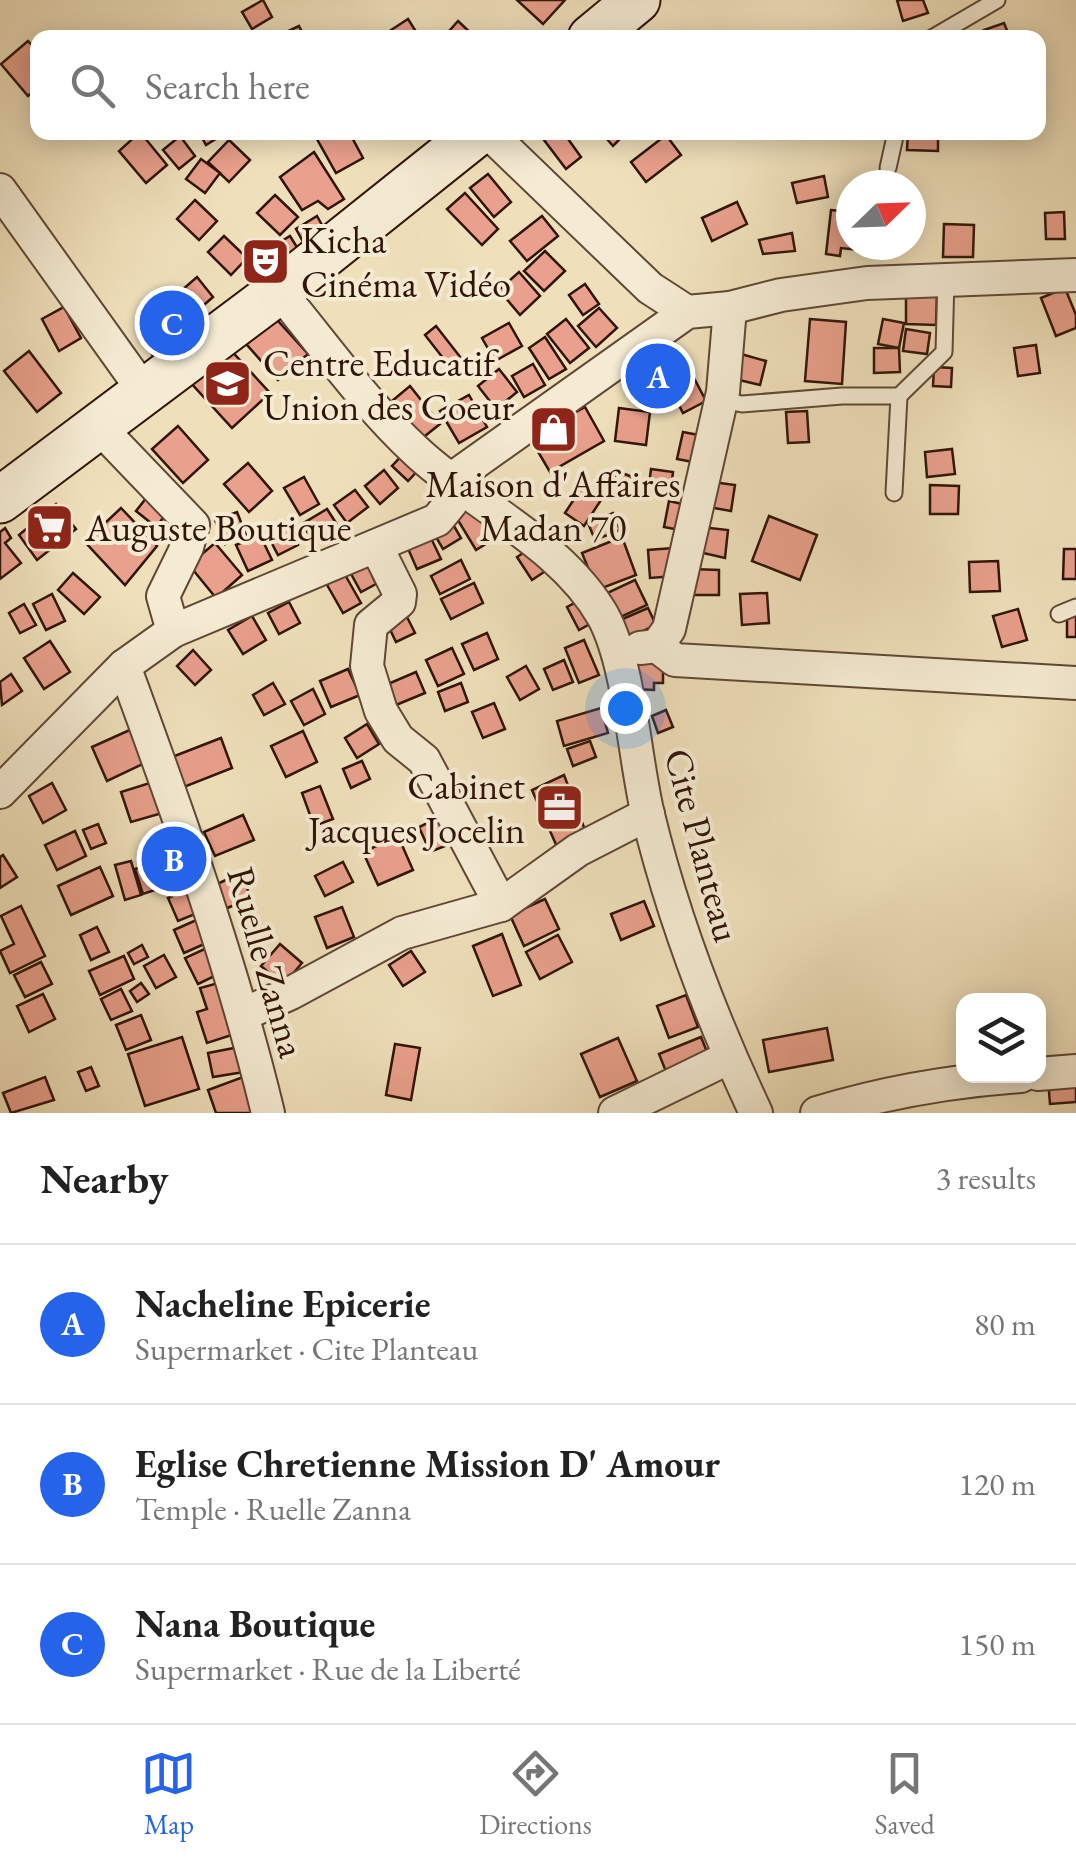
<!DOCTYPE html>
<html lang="en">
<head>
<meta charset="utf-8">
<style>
	body { margin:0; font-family:"EB Garamond",serif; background:#f6f6f6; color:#222 }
	.controls { position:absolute; right:30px; bottom:30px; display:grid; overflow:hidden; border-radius:20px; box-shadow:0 5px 25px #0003 }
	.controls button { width:90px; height:90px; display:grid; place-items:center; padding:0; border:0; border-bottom:2px solid #e0e0e0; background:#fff; color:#222; font:50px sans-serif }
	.compass { position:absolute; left:836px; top:170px; width:90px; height:90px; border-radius:50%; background:#fff; box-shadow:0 5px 25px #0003; rotate:67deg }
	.you { position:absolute; left:625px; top:708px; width:35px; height:35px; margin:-25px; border:8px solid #fff; border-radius:50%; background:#1a73e8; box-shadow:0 0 0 15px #1a73e833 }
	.badge { display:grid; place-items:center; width:65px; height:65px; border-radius:50%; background:#2563eb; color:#fff; font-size:32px; font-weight:700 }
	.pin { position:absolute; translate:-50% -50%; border:5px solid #fff; box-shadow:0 2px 10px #0006 }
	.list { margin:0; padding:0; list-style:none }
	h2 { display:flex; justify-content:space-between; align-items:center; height:130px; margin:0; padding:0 40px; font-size:42px }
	h2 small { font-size:32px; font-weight:400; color:#767676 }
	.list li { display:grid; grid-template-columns:65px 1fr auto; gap:30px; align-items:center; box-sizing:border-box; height:160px; padding:0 40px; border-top:2px solid #e0e0e0 }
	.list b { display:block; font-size:38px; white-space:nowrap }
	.list p { margin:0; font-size:32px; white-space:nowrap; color:#767676 }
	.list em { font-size:32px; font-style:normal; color:#767676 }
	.icon { flex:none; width:55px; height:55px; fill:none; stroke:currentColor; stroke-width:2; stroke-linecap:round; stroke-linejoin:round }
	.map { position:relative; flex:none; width:1076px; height:1113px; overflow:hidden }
	.search { position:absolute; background:#fff; box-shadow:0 5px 25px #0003; left:30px; right:30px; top:30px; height:110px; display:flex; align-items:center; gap:25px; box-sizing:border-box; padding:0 35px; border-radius:20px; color:#767676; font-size:38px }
	.sheet { height:610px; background:#fff }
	nav { display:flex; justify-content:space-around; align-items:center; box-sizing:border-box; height:140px; border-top:2px solid #e0e0e0; background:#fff; font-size:28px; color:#767676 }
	nav a { display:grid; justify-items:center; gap:5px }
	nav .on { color:#2563eb }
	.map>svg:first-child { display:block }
	.building { fill:#e9a08c; stroke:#311408; stroke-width:2.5 }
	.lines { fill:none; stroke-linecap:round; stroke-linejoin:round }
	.lane-casing { stroke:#604735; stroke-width:19 }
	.street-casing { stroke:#604735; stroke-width:36 }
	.secondary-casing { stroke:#311408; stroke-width:49 }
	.lane { stroke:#f5ebd3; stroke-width:15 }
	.street { stroke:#f5ebd3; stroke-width:32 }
	.secondary { stroke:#f5ebd3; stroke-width:45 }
	.labels { text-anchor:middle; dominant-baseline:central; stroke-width:8; stroke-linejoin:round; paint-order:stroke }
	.poi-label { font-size:38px; fill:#311408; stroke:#f5ebd3; text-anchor:start }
	.street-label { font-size:38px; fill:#311408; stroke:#f5ebd3 }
</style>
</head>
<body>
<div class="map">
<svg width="1076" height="1113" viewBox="0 0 1076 1113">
	<rect width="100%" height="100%" fill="#efe0bb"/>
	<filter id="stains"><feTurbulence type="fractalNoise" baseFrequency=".002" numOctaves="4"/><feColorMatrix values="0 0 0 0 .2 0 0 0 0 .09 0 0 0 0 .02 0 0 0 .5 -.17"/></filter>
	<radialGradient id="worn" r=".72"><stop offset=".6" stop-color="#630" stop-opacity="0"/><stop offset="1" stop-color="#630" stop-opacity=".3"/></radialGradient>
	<!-- building -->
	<g class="building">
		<path d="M263,0L272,17L252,29L242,12Z"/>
		<path d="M517,0H565L543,24Z"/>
		<path d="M897,0H923L928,13L903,21Z"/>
		<path d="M408,19L420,38H392L388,32Z"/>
		<path d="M458,21L476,38H443Z"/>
		<path d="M1004,23L1010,38H987L984,30Z"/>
		<path d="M299,26L305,38H281L280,35Z"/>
		<path d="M28,41L38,52V88L28,96L1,64Z"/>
		<path d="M140,132L167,165L146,183L119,151Z"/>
		<path d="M199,132H227L206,145Z"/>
		<path d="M313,132H349L363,158L336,173Z"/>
		<path d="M545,132H563L581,157L566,169L541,136Z"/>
		<path d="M601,132H627L613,146Z"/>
		<path d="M908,132H938V151L907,150Z"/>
		<path d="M666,135L681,155L646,182L631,162Z"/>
		<path d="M180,136L195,156L179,169L163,150Z"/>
		<path d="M229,140L250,160L229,182L208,162Z"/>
		<path d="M314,152L344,199L328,209L318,201L302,210L280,177Z"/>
		<path d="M201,159L220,173L205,193L186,179Z"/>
		<path d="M488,174L511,202L494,217L470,188Z"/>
		<path d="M824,176L828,197L797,203L792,183Z"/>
		<path d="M465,193L498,229L482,245L447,209Z"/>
		<path d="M275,195L298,217L280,235L257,213Z"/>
		<path d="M195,200L217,221L199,240L177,219Z"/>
		<path d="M737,202L747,224L712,241L702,218Z"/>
		<path d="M831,210L851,212V245H860V250L841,248L840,256L826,254Z"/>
		<path d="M1064,212L1065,239H1046L1045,213Z"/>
		<path d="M317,216L327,234L306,247L296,229Z"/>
		<path d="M542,216L558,236L527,261L510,241Z"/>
		<path d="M944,224L974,225L973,257H943Z"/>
		<path d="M792,233L795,251L763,254L759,240Z"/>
		<path d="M224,236L247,258L231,275L208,252Z"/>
		<path d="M290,236L303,257L256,285L244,264Z"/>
		<path d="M545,251L565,271L544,291L524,271Z"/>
		<path d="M519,272L540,296L520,315L499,290Z"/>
		<path d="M197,277L213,297L197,311L181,291Z"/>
		<path d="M585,284L599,304L583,315L569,295Z"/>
		<path d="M1065,288L1076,315V328L1056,336L1041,298Z"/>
		<path d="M906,291L937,292L936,325L906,324Z"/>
		<path d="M172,300L192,332L171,345L151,313Z"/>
		<path d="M64,307L81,338L59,351L42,319Z"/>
		<path d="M599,308L617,328L596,347L578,326Z"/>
		<path d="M269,311L308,354L278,380L240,337Z"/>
		<path d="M566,319L589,348L570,363L547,334Z"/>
		<path d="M810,319L846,322L842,384L805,381Z"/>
		<path d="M883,319L904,323L899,348L878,344Z"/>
		<path d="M509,323L522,346L495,361L482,338Z"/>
		<path d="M436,326L461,358L450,367L425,335Z"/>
		<path d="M906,329L930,333L927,354L903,351Z"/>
		<path d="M154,331L175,364L163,372L142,338Z"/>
		<path d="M545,337L566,369L549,379L529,348Z"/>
		<path d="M1036,345L1040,373L1018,376L1014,348Z"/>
		<path d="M227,346L270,393L232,428L190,382Z"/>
		<path d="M660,348L677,385L653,396L636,359Z"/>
		<path d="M874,348H899L900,372L874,373Z"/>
		<path d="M29,351L61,393L37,412L4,371Z"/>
		<path d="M741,354L766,361L760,385L735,379Z"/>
		<path d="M533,364L545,385L524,397L512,376Z"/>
		<path d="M934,367L952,368L951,387L933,386Z"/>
		<path d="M499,369L517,392L496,409L478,386Z"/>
		<path d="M694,378L706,401L683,413L671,390Z"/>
		<path d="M410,386L440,424L415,444L386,406Z"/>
		<path d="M469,395L487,427L459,443L440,411Z"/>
		<path d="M585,407L604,441L550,472L530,438Z"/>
		<path d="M619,408L650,412L646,445L615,441Z"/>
		<path d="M807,411L809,442L788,443L786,412Z"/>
		<path d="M178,426L208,460L183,483L152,449Z"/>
		<path d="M683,432L704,436L698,463L677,459Z"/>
		<path d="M408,449L424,464L408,481L392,466Z"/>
		<path d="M952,449L955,474L927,477L925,452Z"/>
		<path d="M248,463L272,491L249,512L224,484Z"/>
		<path d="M651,469L673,472L670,496L648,492Z"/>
		<path d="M384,470L398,488L380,504L365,486Z"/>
		<path d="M617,471L635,478L627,498L610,491Z"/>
		<path d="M304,477L319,504L300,515L284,488Z"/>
		<path d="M706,481L735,485L731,511L703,506Z"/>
		<path d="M930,485L959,486L958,514H930Z"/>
		<path d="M582,487L601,500L584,526L565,513Z"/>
		<path d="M355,490L368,507L347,523L334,505Z"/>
		<path d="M151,492L171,508L156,527L136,511Z"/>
		<path d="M669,501L691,506L685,531L664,527Z"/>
		<path d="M56,504L76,529L37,560L19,535Z"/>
		<path d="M473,507L492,540L476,550L456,517Z"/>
		<path d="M121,508L157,546L125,585L85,542Z"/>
		<path d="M327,509L338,526L314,542L302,524Z"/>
		<path d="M237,512L246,535L225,544L215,520Z"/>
		<path d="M613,513L620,530L595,540L588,523Z"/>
		<path d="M769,516L817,535L800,580L752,561Z"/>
		<path d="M451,521L461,538L443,549L433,532Z"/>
		<path d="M287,522L298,545L278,555L266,532Z"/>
		<path d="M701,527L728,530L725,558L699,552Z"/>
		<path d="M5,528L11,538L5,543L21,563L0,579V532Z"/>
		<path d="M429,534L441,559L417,569L406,544Z"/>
		<path d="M260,535L272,560L248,571L236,545Z"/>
		<path d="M622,537L636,575L597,590L582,553Z"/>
		<path d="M215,543L242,575L216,598L189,565Z"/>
		<path d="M532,547L547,570L532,580L517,557Z"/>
		<path d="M673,548L675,576L650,578L648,550Z"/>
		<path d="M1064,549H1076V579H1063Z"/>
		<path d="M461,560L470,579L440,594L431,576Z"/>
		<path d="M998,561L1000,591L970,592L969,562Z"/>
		<path d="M367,564L376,584L361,592L350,572Z"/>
		<path d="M692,569L719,570V595H691Z"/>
		<path d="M73,573L100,597L84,614L58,590Z"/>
		<path d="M344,573L361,603L343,613L326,583Z"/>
		<path d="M635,580L647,605L616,619L605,594Z"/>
		<path d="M474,583L483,603L451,619L441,599Z"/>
		<path d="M767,593L769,623L742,625L740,594Z"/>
		<path d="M52,594L65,621L46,630L33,604Z"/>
		<path d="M584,598L597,620L579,630L567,607Z"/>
		<path d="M289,602L300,623L279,634L268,613Z"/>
		<path d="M24,604L36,625L20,633L9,613Z"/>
		<path d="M648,608L656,625L626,639L618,621Z"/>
		<path d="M1018,609L1027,640L1002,647L993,616Z"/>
		<path d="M405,613L415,633L396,642L387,623Z"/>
		<path d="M252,616L266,640L243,654L228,630Z"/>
		<rect x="1067" y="616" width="9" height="21"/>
		<path d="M487,633L498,659L474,670L462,644Z"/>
		<path d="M584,640L599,675L579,683L565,648Z"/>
		<path d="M50,641L70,672L44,689L24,658Z"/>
		<path d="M452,648L464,674L438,686L426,660Z"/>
		<path d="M193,650L211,670L195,685L177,666Z"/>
		<path d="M635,659H663V683H654V690L634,689Z"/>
		<path d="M564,660L573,682L553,690L544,669Z"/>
		<path d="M526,666L539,689L520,700L507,677Z"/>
		<path d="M348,669L360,695L331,707L320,681Z"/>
		<path d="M416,672L425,693L396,705L388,684Z"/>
		<path d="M11,674L22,691L2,705L0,682Z"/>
		<path d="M273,683L285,704L264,715L253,695Z"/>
		<path d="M461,683L468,702L445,711L438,692Z"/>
		<path d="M313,689L325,714L304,725L291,701Z"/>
		<path d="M494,703L505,729L483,738L472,712Z"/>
		<path d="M601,708L608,733L564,746L557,721Z"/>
		<path d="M666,710L673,727L658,733L652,716Z"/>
		<path d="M367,724L379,744L357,758L345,738Z"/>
		<path d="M132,729L147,762L107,781L92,747Z"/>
		<path d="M303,731L317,762L286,777L271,746Z"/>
		<path d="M221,738L232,768L184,787L172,757Z"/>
		<path d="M590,741L596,757L573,766L567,749Z"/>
		<path d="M362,761L370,779L351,788L343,769Z"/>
		<path d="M564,775L587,835L558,849L532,790Z"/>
		<path d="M156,781L166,812L131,822L121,792Z"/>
		<path d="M52,783L66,810L43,823L29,796Z"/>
		<path d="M320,786L333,819L314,826L302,793Z"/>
		<path d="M243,815L254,840L215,856L204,832Z"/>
		<path d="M438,818L450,844L430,852L419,827Z"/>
		<path d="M98,824L106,843L91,849L83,830Z"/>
		<path d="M75,831L86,856L57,870L45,845Z"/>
		<path d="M398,836L413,870L378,885L363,852Z"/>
		<path d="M3,855L17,877L0,888V857Z"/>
		<path d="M178,855L185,880L143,894L135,869Z"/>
		<path d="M131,861L141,895L125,900L115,865Z"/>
		<path d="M343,862L353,882L325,896L315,876Z"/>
		<path d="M100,867L113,896L71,915L58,886Z"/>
		<path d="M241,873L251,898L225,909L215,885Z"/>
		<path d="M190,888L200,912L178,921L168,898Z"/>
		<path d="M545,899L559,929L524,946L510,915Z"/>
		<path d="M644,901L654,926L621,940L611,914Z"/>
		<path d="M21,906L45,956L10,973L0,951L14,944L1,916Z"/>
		<path d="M342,907L354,937L327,948L315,917Z"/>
		<path d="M201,918L211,941L184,953L174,930Z"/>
		<path d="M97,927L109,952L91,960L80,935Z"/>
		<path d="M502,934L521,985L493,996L473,946Z"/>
		<path d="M558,935L572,962L540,979L526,952Z"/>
		<path d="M280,944L302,963L283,985L261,966Z"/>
		<path d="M142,945L148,957L134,964L128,953Z"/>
		<path d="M209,947L221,973L198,984L185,958Z"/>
		<path d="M411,951L425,972L403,986L389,965Z"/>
		<path d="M164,955L176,977L156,988L144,966Z"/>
		<path d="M124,956L134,979L100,995L89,971Z"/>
		<path d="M41,962L52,984L25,997L14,975Z"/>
		<path d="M222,982L238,1033L207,1043L197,1012L207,1009L200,988Z"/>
		<path d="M141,983L149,994L137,1002L130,991Z"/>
		<path d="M121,989L132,1011L111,1020L101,999Z"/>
		<path d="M43,994L55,1019L29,1032L17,1006Z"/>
		<path d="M686,995L698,1027L669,1038L657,1006Z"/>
		<path d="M141,1015L151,1040L126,1050L116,1025Z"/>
		<path d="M827,1028L833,1060L769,1072L763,1040Z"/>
		<path d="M182,1037L199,1089L145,1106L128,1054Z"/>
		<path d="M701,1037L711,1062L669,1079L659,1054Z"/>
		<path d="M618,1038L637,1081L600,1097L581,1054Z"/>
		<path d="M395,1044L420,1048L411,1100L386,1095Z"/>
		<path d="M239,1047L244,1072L213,1077L208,1053Z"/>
		<path d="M91,1067L99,1086L86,1091L78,1072Z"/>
		<path d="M45,1077L54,1100L11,1113L3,1093Z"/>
		<path d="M243,1077L256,1113H216L208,1090Z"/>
		<path d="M1076,1078V1102L1050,1104L1048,1079Z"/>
	</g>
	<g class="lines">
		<defs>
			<g id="lane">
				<path d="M932,38L997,0"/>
				<path d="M888,168L896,132"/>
				<path d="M721,400L742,404L842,396H899L944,352L946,279"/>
				<path d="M894,493L899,396"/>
				<path d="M1059,614L1076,607"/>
			</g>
			<g id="street">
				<path d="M488,132L650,288L687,312"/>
				<path d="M0,190L143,390"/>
				<path d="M279,291C324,345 366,405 417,452C476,507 562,544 603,616C630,666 634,757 648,815C673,918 711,1017 756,1113"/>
				<path d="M99,427L193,525L187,547L163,596L173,631"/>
				<path d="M376,546L400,594L399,602L371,625L367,666L381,711L398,739L424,760L501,905"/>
				<path d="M657,646L675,660L1076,683"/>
				<path d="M640,648L657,646L669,629L723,392L730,308"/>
				<path d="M124,666C178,813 231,960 268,1113"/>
				<path d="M0,792L124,666L173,631L437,520L451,503L449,481L687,312L730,308L781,295L867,283L1076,275"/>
				<path d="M244,1014L291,993L402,933L501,905L578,850L648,814"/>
				<path d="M1038,1074L1076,1071"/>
				<path d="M615,1113L730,1057"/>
				<path d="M817,1113C885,1092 951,1081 1021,1076"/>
			</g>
			<g id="secondary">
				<path d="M591,38L637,0"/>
				<path d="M0,500L279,291L478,132"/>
			</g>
		</defs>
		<!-- lane casing -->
		<use href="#lane" class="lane-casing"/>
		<!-- street casing -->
		<use href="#street" class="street-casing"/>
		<!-- secondary casing -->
		<use href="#secondary" class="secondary-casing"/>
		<!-- lane -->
		<use href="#lane" class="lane"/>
		<!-- street -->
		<use href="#street" class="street"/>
		<!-- secondary -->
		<use href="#secondary" class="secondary"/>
	</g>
	<!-- icons -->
	<defs>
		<symbol id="theatre-square" viewBox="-11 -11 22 22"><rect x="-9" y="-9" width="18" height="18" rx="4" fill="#8f2418" stroke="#f5ebd3"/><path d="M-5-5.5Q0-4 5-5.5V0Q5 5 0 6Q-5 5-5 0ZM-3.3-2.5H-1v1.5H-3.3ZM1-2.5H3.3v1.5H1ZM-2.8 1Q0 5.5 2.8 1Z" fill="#fff"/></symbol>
		<symbol id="school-square" viewBox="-11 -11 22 22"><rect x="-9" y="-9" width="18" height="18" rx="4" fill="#8f2418" stroke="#f5ebd3"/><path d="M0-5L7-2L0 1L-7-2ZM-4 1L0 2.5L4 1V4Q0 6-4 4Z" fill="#fff"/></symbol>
		<symbol id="shop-square" viewBox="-11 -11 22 22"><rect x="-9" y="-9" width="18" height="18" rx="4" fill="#8f2418" stroke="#f5ebd3"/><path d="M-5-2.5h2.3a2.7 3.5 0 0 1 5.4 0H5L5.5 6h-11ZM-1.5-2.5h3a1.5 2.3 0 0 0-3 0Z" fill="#fff"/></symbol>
		<symbol id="supermarket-square" viewBox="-11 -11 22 22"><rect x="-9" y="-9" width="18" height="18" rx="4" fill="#8f2418" stroke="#f5ebd3"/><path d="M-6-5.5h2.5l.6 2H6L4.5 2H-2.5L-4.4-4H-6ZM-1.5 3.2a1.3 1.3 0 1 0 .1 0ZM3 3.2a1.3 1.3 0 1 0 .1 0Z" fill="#fff"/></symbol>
		<symbol id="office-square" viewBox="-11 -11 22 22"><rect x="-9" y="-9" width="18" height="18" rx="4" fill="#8f2418" stroke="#f5ebd3"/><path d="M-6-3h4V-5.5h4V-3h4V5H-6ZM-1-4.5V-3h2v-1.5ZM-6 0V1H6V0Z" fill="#fff"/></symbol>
	</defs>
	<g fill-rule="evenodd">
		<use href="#theatre-square" x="238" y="234" width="55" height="55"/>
		<use href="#school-square" x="200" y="356" width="55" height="55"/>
		<use href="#shop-square" x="526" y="402" width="55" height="55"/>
		<use href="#supermarket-square" x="22" y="500" width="55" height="55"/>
		<use href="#office-square" x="532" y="780" width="55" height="55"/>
	</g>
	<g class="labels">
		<!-- poi labels -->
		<g class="poi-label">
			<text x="301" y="239">Kicha<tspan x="301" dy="44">Cinéma Vidéo</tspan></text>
			<text x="263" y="362">Centre Educatif<tspan x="263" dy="44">Union des Coeur</tspan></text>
			<text x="553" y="483" text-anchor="middle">Maison d'Affaires<tspan x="553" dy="44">Madan 70</tspan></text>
			<text x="85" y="527">Auguste Boutique</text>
			<text x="525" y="785" text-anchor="end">Cabinet<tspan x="525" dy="44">Jacques Jocelin</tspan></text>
		</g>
		<!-- street labels -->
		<g class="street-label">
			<text transform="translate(703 845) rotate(75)">Cite Planteau</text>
			<text transform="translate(267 962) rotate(74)">Ruelle Zanna</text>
		</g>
	</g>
	<rect width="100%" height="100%" filter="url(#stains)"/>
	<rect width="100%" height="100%" fill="url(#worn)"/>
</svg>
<div class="controls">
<button><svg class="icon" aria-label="layers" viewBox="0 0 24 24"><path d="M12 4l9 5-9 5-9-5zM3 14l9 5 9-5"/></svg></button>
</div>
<svg class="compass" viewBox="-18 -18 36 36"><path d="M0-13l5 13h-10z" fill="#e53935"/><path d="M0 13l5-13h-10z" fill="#767676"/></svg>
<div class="you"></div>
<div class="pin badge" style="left:658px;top:376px">A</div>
<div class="pin badge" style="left:174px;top:859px">B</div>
<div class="pin badge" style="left:172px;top:323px">C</div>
<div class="search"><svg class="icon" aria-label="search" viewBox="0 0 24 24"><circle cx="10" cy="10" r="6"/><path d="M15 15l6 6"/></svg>Search here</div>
</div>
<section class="sheet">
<h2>Nearby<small>3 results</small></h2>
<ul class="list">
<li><span class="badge">A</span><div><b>Nacheline Epicerie</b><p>Supermarket · Cite Planteau</p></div><em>80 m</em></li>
<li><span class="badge">B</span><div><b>Eglise Chretienne Mission D' Amour</b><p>Temple · Ruelle Zanna</p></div><em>120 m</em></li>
<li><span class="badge">C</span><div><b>Nana Boutique</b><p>Supermarket · Rue de la Liberté</p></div><em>150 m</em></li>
</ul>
</section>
<nav>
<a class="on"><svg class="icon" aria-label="map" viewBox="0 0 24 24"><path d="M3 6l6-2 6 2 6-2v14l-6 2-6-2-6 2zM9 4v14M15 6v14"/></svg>Map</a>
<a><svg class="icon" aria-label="directions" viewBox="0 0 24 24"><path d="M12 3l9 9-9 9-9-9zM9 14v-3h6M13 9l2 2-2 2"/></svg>Directions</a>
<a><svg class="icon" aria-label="saved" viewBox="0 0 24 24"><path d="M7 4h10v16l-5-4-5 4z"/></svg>Saved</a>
</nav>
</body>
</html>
